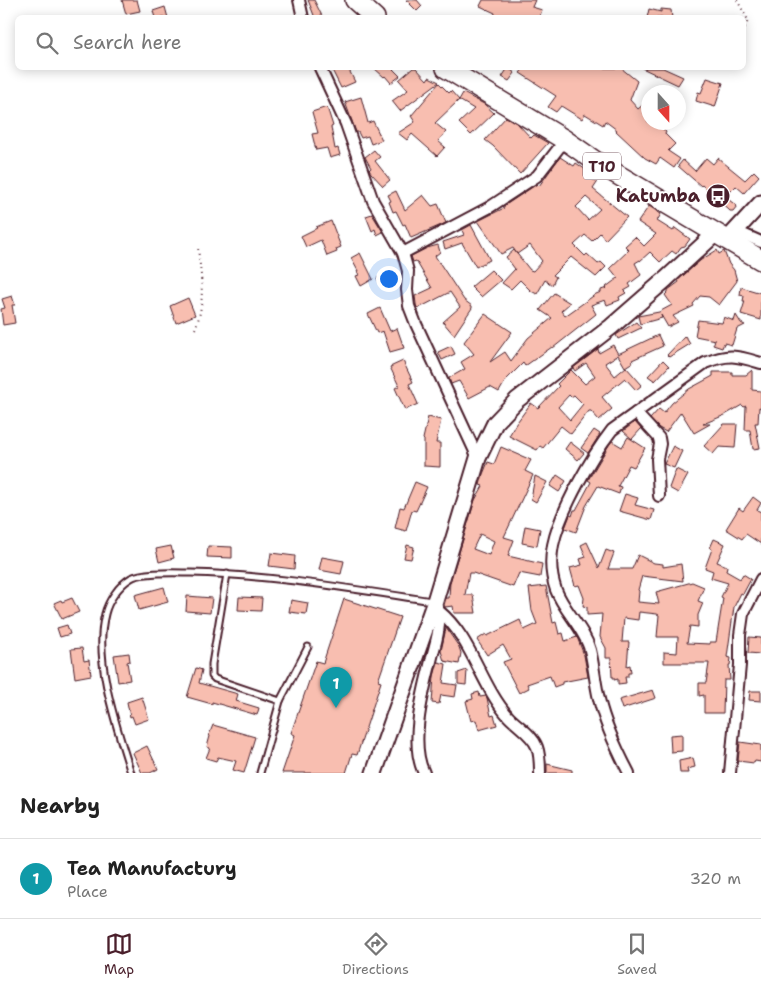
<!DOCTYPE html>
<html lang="en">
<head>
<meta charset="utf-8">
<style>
	body { margin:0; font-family:"Shantell Sans",sans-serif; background:#f2f2f2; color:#222 }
	.compass { position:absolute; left:641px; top:85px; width:45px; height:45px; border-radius:50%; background:#fff; box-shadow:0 2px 12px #0003; rotate:159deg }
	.you { position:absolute; left:388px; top:278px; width:18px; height:18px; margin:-12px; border:4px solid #fff; border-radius:50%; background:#1a73e8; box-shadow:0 0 0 8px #1a73e833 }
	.badge { display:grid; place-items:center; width:32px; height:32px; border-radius:50%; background:#4a1f2b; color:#fff; font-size:16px; font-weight:700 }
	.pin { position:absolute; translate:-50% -41px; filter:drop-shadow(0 1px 2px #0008) }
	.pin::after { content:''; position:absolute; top:26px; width:18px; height:15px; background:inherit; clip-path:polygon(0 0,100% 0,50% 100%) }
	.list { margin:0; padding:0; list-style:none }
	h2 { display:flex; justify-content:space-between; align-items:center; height:65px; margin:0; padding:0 20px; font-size:21px }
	h2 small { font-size:16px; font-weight:400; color:#767676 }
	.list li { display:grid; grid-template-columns:32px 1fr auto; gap:15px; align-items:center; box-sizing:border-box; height:80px; padding:0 20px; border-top:1px solid #e0e0e0 }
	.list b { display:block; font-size:19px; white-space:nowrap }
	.list p { margin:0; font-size:16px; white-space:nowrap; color:#767676 }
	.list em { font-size:16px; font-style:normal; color:#767676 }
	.icon { flex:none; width:28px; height:28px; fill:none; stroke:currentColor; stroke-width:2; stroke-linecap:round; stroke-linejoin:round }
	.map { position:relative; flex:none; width:761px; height:773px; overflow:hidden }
	.search { position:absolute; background:#fff; box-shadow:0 2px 12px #0003; left:15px; right:15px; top:15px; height:55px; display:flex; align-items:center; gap:12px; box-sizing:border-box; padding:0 18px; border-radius:8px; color:#767676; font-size:19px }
	.sheet { height:145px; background:#fff }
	nav { display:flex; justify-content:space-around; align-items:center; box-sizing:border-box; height:70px; border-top:1px solid #e0e0e0; background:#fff; font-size:14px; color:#767676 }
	nav a { display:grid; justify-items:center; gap:2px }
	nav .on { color:#4a1f2b }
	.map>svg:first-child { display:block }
	.building { fill:#f8beb0; stroke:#4a1f2b; fill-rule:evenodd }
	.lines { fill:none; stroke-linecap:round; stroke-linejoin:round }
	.lane-casing { stroke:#4a1f2b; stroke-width:9 }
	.street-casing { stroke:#4a1f2b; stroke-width:14 }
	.secondary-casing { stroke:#4a1f2b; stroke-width:19 }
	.highway-casing { stroke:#4a1f2b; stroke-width:22 }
	.path { stroke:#4a1f2b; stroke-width:2; stroke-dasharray:1 4; stroke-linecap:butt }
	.lane { stroke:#fff; stroke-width:5 }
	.street { stroke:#fff; stroke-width:10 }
	.secondary { stroke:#fff; stroke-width:15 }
	.highway { stroke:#fff; stroke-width:19 }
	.labels { text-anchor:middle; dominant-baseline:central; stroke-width:4; stroke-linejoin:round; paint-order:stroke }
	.shield { fill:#fff; stroke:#80626b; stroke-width:1 }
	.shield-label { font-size:16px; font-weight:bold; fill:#4a1f2b }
	.poi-label { font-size:18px; font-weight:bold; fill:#4a1f2b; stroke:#fff; text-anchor:end }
</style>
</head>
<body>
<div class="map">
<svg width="761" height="773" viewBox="0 0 761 773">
	<rect width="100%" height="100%" fill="#fff"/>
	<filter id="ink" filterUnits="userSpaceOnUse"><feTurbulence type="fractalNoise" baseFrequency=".02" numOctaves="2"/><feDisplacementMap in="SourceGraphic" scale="10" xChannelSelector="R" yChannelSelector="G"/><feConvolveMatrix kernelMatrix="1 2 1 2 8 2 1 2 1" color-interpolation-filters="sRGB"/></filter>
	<g filter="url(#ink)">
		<!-- building -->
		<g class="building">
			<path d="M122,0H137L140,11L126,14Z"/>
			<path d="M308,0H314L323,18H315Z"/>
			<path d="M406,0H417L422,6L417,11Z"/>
			<path d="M483,0H535L532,7L542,10L539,18H494L495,13L480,6Z"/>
			<path d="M165,7L168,18H155L153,11Z"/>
			<path d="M649,9L661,12V9L671,10L672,18H647Z"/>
			<path d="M331,68H348L355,82L341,88Z"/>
			<path d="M374,68H394L393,69L400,76L391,83L385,76L384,77Z"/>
			<path d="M413,68H416L427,80L429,77L439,82L400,111L392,101L408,90L399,80Z"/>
			<path d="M508,68L515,73L509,81L502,77Z"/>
			<path d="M524,68H621L637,81L630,100L638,109L645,103L648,106V122H655L666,132L665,134L675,144L668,151L680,159L674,168L660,158L656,164L645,158L616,131L617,130L605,121L603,125L585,114L582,119L561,106L556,112L548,107L556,96L520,73Z"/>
			<path d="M642,68H663L683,77L678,85Z"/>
			<path d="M707,78L723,83L715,107L696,101L698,92L701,93Z"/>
			<path d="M439,83L449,93L451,91L459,100L435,123L446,132L438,141L445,147L437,156L412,134L407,140L398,133L415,122L411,116Z"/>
			<path d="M463,93L484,104L494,113L471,135L459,123L474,109L459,100Z"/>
			<path d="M361,97L368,123L373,121L382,140L371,144L368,136L361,138L358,132H356L345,102Z"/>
			<path d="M327,107L333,126L331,127L335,149L338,148L340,155L330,158L327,148L316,150L312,134L318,133L312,112Z"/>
			<path d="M506,117L518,124L531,138L534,135L548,143L520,174L493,146L485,140Z"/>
			<path d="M374,150L380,157L375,161L390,180L383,186L371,173L369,170L371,168L365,157Z"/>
			<path d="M560,157L574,166L576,163L589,172L587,175L597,183L593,189L627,217L605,240L600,233L592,241L585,235L574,245L585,256L587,254L598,264L601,262L606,267L596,277L571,257L553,275L556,277L552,285L545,280L537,294L531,291L520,280L511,289L502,283L515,269L506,257L514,250L530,270L533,271L542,261L530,245L517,254L513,248L501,254L478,221L504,208V206L537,184L539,186ZM586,197L600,209L588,220L576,207Z"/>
			<path d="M706,158L713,164L718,158L745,180L754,171L759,176L744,193L736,186L725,197L737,206L733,211H730L702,185L701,186L678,166L683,160L695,171Z"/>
			<path d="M396,191L405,210L423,195L432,206L438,204L446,223L411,238L405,224L403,225L396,211L393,212L389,202L391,201L388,195Z"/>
			<path d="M649,206L661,214L657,221L673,231L675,228L690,239L685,246L681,247L676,254L672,251L660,262L650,252L640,261V260L635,263L641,275L629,284L631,287L624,291L626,293L619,297L620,300L607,305L605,300L591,305L596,314L553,348L552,347L525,366L523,363L506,380L499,392L490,387L469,398L459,381L451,384L449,378L465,369L461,362L474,354L464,342L485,314L512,332L490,362L505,352L511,361L528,338L552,318L540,310L554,293L570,303L561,311L565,316L596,294L601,292V290L607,288L606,287L618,278L610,268L629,250L625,246L635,237L644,246L656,234L638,222Z"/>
			<path d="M372,214L383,232L377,235L375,229L372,231L366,216Z"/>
			<path d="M331,221L341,247L336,249L337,252L327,256L321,240L306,247L301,236L317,228L316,227Z"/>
			<path d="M471,225L490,260L476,267L462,243L445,249L443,242L464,235L462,230Z"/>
			<path d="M438,245L440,252L435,256L464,300L472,306V308L454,335L443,322L460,307L450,292L417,309L416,304L415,296L432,288L416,261L413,262L411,256L427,248Z"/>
			<path d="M717,250L719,254L724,251L729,264L734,270L737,281L719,305L709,297L700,296L693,304L694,306L673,316L678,322L668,327L661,315L662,318L640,324L638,316L659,312L672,305L665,295L668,292V290L679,282L678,280L701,260Z"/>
			<path d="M360,253L373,279L361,286L356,276L359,275L357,271H358L351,258Z"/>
			<path d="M491,270L501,280L481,297L471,287Z"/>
			<path d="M391,273L394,282L381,287L377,278Z"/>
			<path d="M741,287L761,293V320L741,314L745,301H743L744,296L740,295Z"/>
			<path d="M12,296L15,305H12L15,323L3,325L1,309L5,308L2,299Z"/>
			<path d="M188,298L195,315L176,323L170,306Z"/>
			<path d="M380,308L390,331L397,328L404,348L390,352L383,331L377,333L368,314Z"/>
			<path d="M736,315L741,323L745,325L737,329L732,345L724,343L722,348L713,345L715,340L695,336L698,320L722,323L724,317L734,321Z"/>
			<path d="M636,322L641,328L618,339L616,335Z"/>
			<path d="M658,335L663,346L632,360L633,362L625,367L618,355L605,363L615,376L626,367L642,385L636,390L625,378L602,397L612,409L599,420L591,411H589L571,434L561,426L543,448L540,446L537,450L509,436L515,425L531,403L538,408L559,386L557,384L571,370L585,384L595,376L586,363L575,371L573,368L598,349L599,353L613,345L618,354ZM569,395L571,397L574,395L583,404L570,420L558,407Z"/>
			<path d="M685,336L690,344L669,357L667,355Z"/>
			<path d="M451,346L455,354L442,360L438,352Z"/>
			<path d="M663,360L669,366L655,381L648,376Z"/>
			<path d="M403,361L413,382L409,384L418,404L405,410L395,388L399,386L390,367Z"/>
			<path d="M752,370V390L761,391V408L759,407L758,423H755L760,448L753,449L750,430H745L746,406L744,407L742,405L725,415L703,424H710L694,433L681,412L666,432L659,428L650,419L659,409L664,413L672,403L689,389L713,376V372H732V375H746Z"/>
			<path d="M428,417L441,420L436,443H440V467L424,466V440L423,439Z"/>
			<path d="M635,422L641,429L632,439L623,431Z"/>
			<path d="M724,424H737L735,448L719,447L713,454L704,446Z"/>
			<path d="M594,430L600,434L588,453L581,448Z"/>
			<path d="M628,437L645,448L634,467L629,465L618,486L621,487L619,494L598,486L586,506L576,532L565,528L570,515L572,516L574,510H576L591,482L588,480L609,445L612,441L622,447Z"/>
			<path d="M570,442L584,453L578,460L565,449Z"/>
			<path d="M673,446L682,451L674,468L664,464Z"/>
			<path d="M501,447L531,460L525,471L533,475L504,537L514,540L508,556L542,564L540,577L519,573L513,587L473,573H469L465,595H473L476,613H454L453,606L445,607L444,605L446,598H449L450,582L475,500L483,486L480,485L483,474L488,462L494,464ZM480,534L494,541L489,555L473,549Z"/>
			<path d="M676,469L688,475L678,493L669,488Z"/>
			<path d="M557,475L566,481L559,492L550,486Z"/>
			<path d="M535,476L547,482L536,502L531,499Z"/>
			<path d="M415,482L427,487L416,511L412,510L406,531L395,528L400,507L404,508Z"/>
			<path d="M625,494L638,498L635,505L654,510L651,520L619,511Z"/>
			<path d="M753,497L761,503L757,510L761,512V544L746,534L742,539L726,529L739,508L743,511Z"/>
			<path d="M525,526L540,529L537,546L522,543Z"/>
			<path d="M714,539L725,544L717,562L727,566L726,571L740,579L743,574L751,579L743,594L741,593L734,607L727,657L731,658L730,665H729L730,680H724L723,713H704V695L699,696V683H706L709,663H664V652L677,653L678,637H657L659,615L657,614L639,612L638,620L624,618L622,642H629L627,666L630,665L631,673H628V677H625L626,683L618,684V679L614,680V677H612L611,658H606V648L600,637L602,614L587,615V607L583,606L584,598L579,585L575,586L570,568L582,565L580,559L586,557L581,545L587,542L599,568L606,550L614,553L608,569H632L638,555L654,563L663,564V567L681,564L683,581L642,576L638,590L639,591L638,602L659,604L656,592L692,582L704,587L698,601L703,603L698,615V627L690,626L687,643L710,644V642H716L723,598L721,597L728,583L711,578L713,571L705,568L712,549L710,548Z"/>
			<path d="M407,545L414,547L411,559L404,558Z"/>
			<path d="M171,546L174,558L159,562L156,549Z"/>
			<path d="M208,546L232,547V558L207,557Z"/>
			<path d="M271,553L295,556L294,569L269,566Z"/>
			<path d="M322,557L344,561L341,574L319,570Z"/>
			<path d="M546,586L553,623L556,622L559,634L563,633L565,641L577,637L584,655L588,677L562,682V684L554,687L550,676L527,684L529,688L519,693L503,662L511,659L503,645L487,655L477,640L486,634L487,636L520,620L524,630L537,624L532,611L529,588Z"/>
			<path d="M164,587L168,602L139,610L135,595Z"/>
			<path d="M187,596L212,598L210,613L186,611Z"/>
			<path d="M239,597L262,598L261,611L238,610Z"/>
			<path d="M72,598L79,612L62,619L54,603L61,600L62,602Z"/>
			<path d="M344,599L400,617L378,681L381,682L357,755L352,754L346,773H282L295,735L291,733L316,661L323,663Z"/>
			<path d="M291,600L308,603L306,614L289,612Z"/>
			<path d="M67,625L70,634L60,637L57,628Z"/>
			<path d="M446,628L459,647L461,653L459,664L444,661L441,651Z"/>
			<path d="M749,637L761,638V654L748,653Z"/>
			<path d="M82,648L84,661L89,660L91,675L75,678L71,649Z"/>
			<path d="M129,653L130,661L127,662L130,680L118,682L114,655Z"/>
			<path d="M438,662L446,664L443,683L457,685L455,697L441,695L439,704L432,703L434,676Z"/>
			<path d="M196,668L202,670L199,683L238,694L236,701L259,708L257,715L212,702V704L187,697Z"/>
			<path d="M467,670L466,685L458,684V673Z"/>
			<path d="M653,690L656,698L622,709L619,700Z"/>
			<path d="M750,691H761V701L749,700Z"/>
			<path d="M479,692L480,697L486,696L487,698L491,716L494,715L497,725L479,730L476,720L471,721L466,701L473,699L472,694Z"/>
			<path d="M142,697L149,719L135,724L132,716L130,717L127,702Z"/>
			<path d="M213,725L255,737L244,773L233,770L236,761L218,757L216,761L206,758L210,748L207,747L210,736L209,735Z"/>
			<path d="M682,734V751L671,752L670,735Z"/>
			<path d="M740,742L761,745V762L755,761L754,763L738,761Z"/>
			<path d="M147,746L158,769L150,773H142L133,753Z"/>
			<path d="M693,758L695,767L687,769L688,773H680L679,761Z"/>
			<path d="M547,764L572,770V773H547Z"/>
		</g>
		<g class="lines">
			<defs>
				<g id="lane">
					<path d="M227,574L212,664V676L215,679L280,701"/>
					<path d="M131,773C117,728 93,660 105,614C108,601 119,585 131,578C143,571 177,573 191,573C272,575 352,589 432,601"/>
					<path d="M260,773L280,701L308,647"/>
				</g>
				<g id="street">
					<path d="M299,0L303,18"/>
					<path d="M320,68L346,124L373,201L403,253L408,271L407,290L409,306L416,324L478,458"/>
					<path d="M736,231L761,242"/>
					<path d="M403,253L490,207L537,176L565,140"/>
					<path d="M636,413L659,438L660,444L657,459L659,496"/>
					<path d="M439,611C472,638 480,684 508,716C517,726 532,734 537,747C540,755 540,764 540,773"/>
					<path d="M424,773C408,741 425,686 433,653C437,639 442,621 437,607"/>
					<path d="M629,773C617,750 605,725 599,699C595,683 594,666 590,650C584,628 564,611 556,590C551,576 550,560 553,545C560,511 591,457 612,430L705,363C729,353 737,356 761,363"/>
					<path d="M730,773L740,665V635L743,614L761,579"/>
				</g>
				<g id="secondary">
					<path d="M727,240L761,203"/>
					<path d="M374,773L435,601L478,458L495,423L517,400L611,327L666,279L716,233"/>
				</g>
				<g id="highway">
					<path d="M355,0L375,18"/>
					<path d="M446,68L565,140L598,163L761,260"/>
				</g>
			</defs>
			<!-- lane casing -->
			<use href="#lane" class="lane-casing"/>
			<!-- street casing -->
			<use href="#street" class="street-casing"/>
			<!-- secondary casing -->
			<use href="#secondary" class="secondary-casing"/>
			<!-- highway casing -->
			<use href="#highway" class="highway-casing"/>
			<!-- path -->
			<g class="path">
				<path d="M737,0L748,20L747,23L744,29"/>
				<path d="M195,329C206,303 201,275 198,248"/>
			</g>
			<!-- lane -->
			<use href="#lane" class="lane"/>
			<!-- street -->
			<use href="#street" class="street"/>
			<!-- secondary -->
			<use href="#secondary" class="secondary"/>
			<!-- highway -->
			<use href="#highway" class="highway"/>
		</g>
	</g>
	<!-- icons -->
	<defs>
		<symbol id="bus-disc" viewBox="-11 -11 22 22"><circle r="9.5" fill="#4a1f2b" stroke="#fff"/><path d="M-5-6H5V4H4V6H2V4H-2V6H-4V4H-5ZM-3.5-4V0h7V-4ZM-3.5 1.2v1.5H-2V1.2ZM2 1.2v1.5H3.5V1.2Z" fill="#fff"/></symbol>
	</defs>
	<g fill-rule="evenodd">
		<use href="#bus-disc" x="704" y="182" width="28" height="28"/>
	</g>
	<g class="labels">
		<!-- shield labels -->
		<rect class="shield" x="583" y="152.5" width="38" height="27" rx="4"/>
		<g class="shield-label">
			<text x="602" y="166">T10</text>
		</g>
		<!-- poi labels -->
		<g class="poi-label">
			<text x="700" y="196">Katumba</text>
		</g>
	</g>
</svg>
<svg class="compass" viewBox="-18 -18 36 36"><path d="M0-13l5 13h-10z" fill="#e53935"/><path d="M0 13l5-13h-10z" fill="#767676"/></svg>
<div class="you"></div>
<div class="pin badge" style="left:336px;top:708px;background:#0f9aa8">1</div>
<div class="search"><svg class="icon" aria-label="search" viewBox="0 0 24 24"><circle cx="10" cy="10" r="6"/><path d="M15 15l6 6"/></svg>Search here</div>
</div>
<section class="sheet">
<h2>Nearby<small></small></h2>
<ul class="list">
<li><span class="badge" style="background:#0f9aa8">1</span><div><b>Tea Manufactury</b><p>Place</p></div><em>320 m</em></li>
</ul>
</section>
<nav>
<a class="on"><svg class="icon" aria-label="map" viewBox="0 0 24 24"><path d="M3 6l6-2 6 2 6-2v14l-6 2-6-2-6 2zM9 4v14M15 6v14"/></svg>Map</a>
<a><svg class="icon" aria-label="directions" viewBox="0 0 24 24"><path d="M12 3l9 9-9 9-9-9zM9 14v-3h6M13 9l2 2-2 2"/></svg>Directions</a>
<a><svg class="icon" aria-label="saved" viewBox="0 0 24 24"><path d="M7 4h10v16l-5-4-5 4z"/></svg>Saved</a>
</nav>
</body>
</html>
